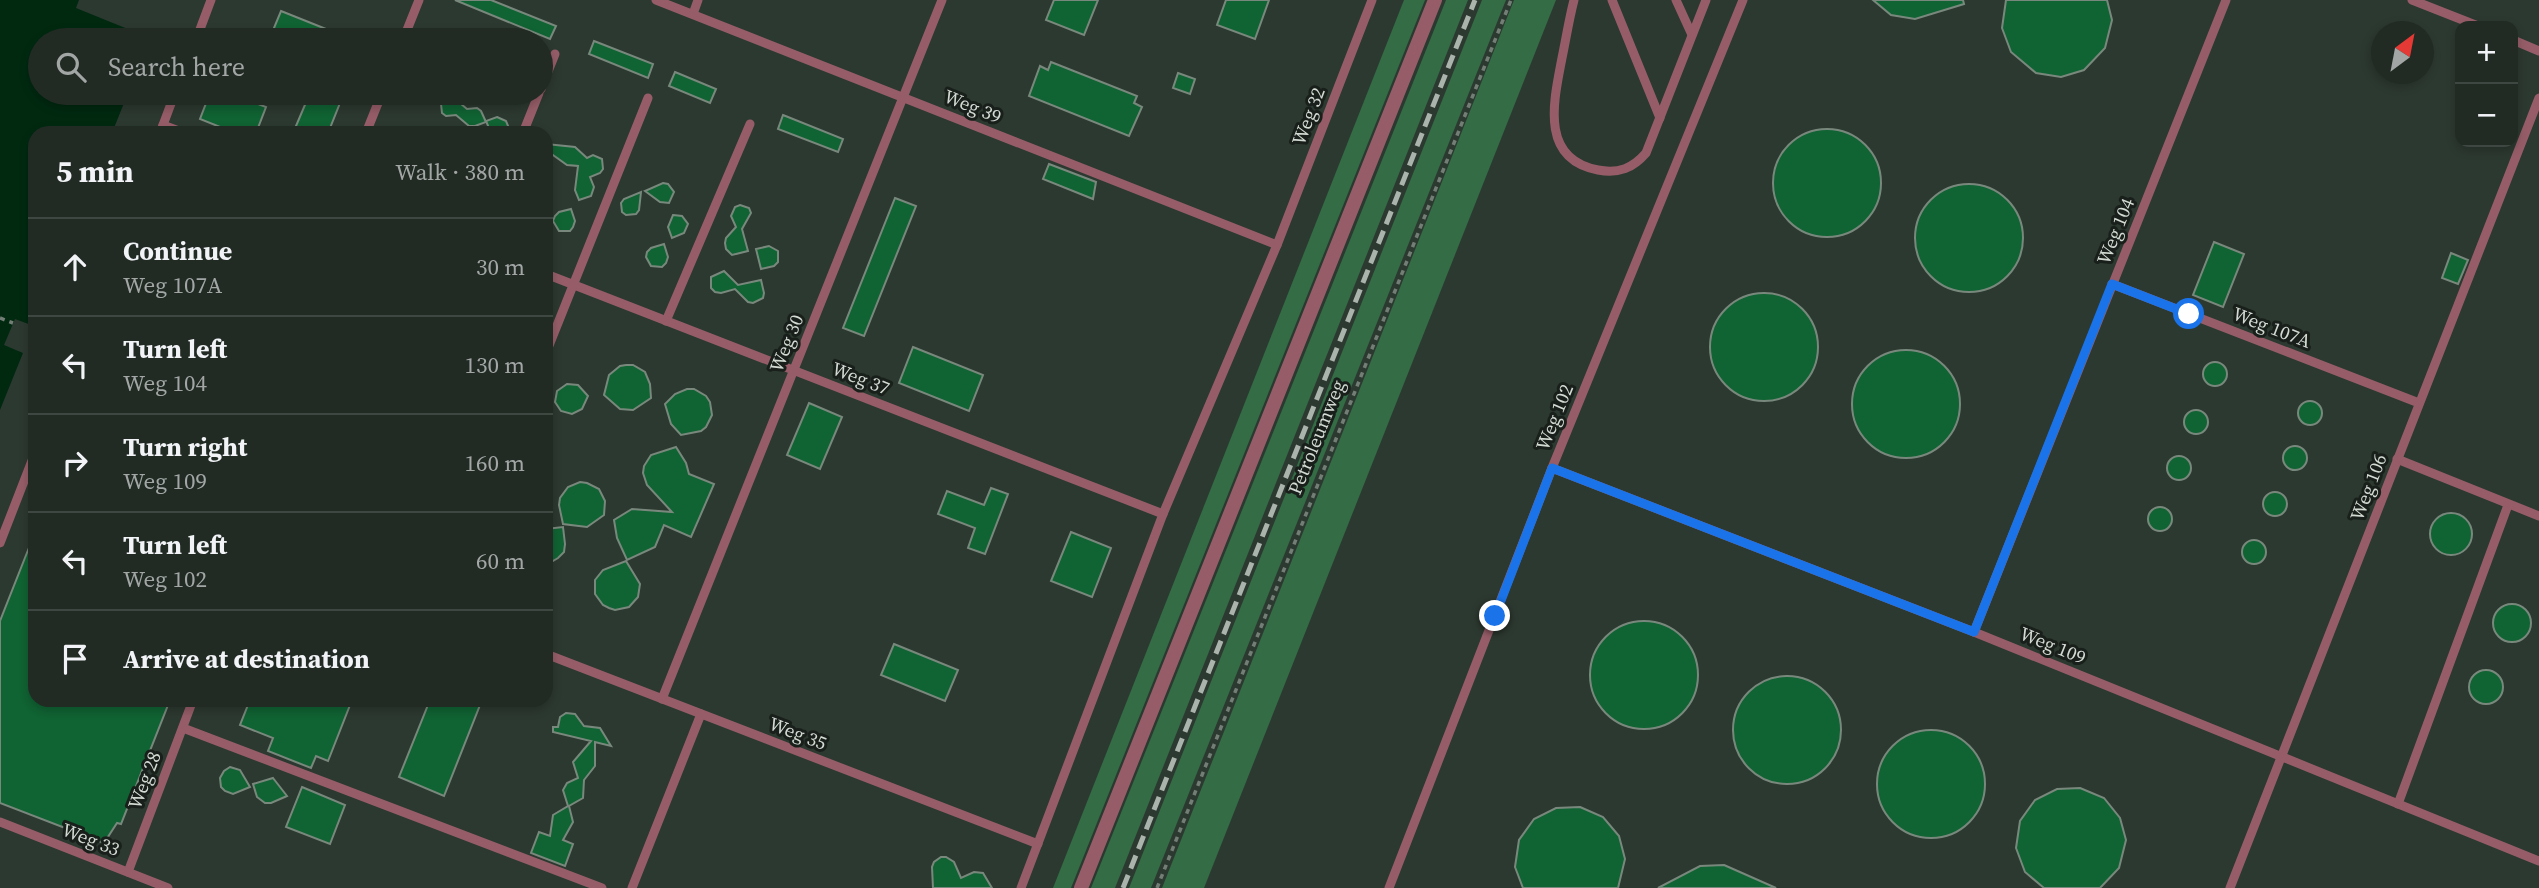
<!DOCTYPE html>
<html lang="en">
<head>
<meta charset="utf-8">
<style>
	body { margin:0; font-family:"Source Serif 4",serif; background:#2d3731; color:#f1f3f6 }
	.controls { position:absolute; right:21px; top:21px; display:grid; overflow:hidden; border-radius:14px; box-shadow:0 4px 10px #0003 }
	.controls button { width:63px; height:63px; display:grid; place-items:center; padding:0; border:0; border-bottom:2px solid #3e4741; background:#212b24; color:#f1f3f6; font:35px sans-serif }
	.compass { position:absolute; left:2371px; top:21px; width:63px; height:63px; border-radius:50%; background:#212b24; box-shadow:0 4px 10px #0003; rotate:32deg }
	.stop { position:absolute; width:21px; height:21px; margin:-16px; border:5px solid #1a73e8; border-radius:50%; background:#fff }
	.stop.end { background:#1a73e8; border-color:#fff; box-shadow:0 2px 7px #0008 }
	.list { margin:0; padding:0; list-style:none }
	h2 { display:flex; justify-content:space-between; align-items:center; height:91px; margin:0; padding:0 28px; font-size:30px }
	h2 small { font-size:23px; font-weight:400; color:#a2a7a6 }
	.list li { display:grid; grid-template-columns:46px 1fr auto; gap:21px; align-items:center; box-sizing:border-box; height:98px; padding:0 28px; border-top:2px solid #3e4741 }
	.list b { display:block; font-size:26px; white-space:nowrap }
	.list p { margin:0; font-size:23px; white-space:nowrap; color:#a2a7a6 }
	.list em { font-size:23px; font-style:normal; color:#a2a7a6 }
	.icon { flex:none; width:38px; height:38px; fill:none; stroke:currentColor; stroke-width:2; stroke-linecap:round; stroke-linejoin:round }
	.map { position:relative; flex:none; width:2539px; height:888px; overflow:hidden }
	.search { position:absolute; background:#212b24; box-shadow:0 4px 10px #0003; left:28px; top:28px; width:525px; height:77px; display:flex; align-items:center; gap:18px; box-sizing:border-box; padding:0 24px; border-radius:38px; color:#a2a7a6; font-size:26px }
	.panel { position:absolute; background:#212b24; box-shadow:0 4px 10px #0003; left:28px; top:126px; width:525px; height:581px; border-radius:21px }
	.map>svg:first-child { display:block }
	.green { fill:#336c45 }
	.water { fill:#002910 }
	.building { fill:#106333; stroke:#79887c; stroke-width:2 }
	.lines { fill:none; stroke-linecap:round; stroke-linejoin:round }
	.path { stroke:#737e76; stroke-width:3.5; stroke-dasharray:5 5; stroke-linecap:butt }
	.service { stroke:#965d68; stroke-width:9 }
	.minor { stroke:#965d68; stroke-width:14 }
	.rail { stroke:#aab3ac; stroke-width:5; stroke-dasharray:14 7; stroke-linecap:butt }
	.route { stroke:#1a73e8; stroke-width:9 }
	.labels { text-anchor:middle; dominant-baseline:central; stroke-width:6; stroke-linejoin:round; paint-order:stroke }
	.street-label { font-size:19px; fill:#d2dad3; stroke:#191f1a }
</style>
</head>
<body>
<div class="map">
<svg width="2539" height="888" viewBox="0 0 2539 888">
	<rect width="100%" height="100%" fill="#2c3930"/>
	<!-- green -->
	<g class="green">
		<path d="M1404,0H1425L1071,888H1053Z"/>
		<path d="M1446,0H1468L1115,888H1091Z"/>
		<path d="M1482,0H1506L1151,888H1129Z"/>
		<path d="M1514,0H1556L1204,888H1162Z"/>
	</g>
	<!-- water -->
	<path class="water" d="M0,0H79L76,8L150,38V40H40V93H128L112,133H35V324L34,326L15,319L4,345L23,353L0,410Z"/>
	<!-- building -->
	<g class="building">
		<path d="M455,0H491L556,26L550,39Z"/>
		<path d="M1054,0H1098L1084,35L1046,20Z"/>
		<path d="M1226,0H1269L1255,39L1217,25Z"/>
		<path d="M1873,0H1963L1964,4L1915,19L1891,15Z"/>
		<path d="M2006,0H2107L2112,20L2105,48L2084,70L2061,77L2036,73L2011,52L2002,28Z"/>
		<path d="M281,11L351,39V40H269Z"/>
		<path d="M594,41L653,64L648,78L589,54Z"/>
		<path d="M1051,62L1137,96L1134,103L1142,107L1129,136L1029,96L1040,66L1048,70Z"/>
		<path d="M675,72L716,89L710,103L669,86Z"/>
		<path d="M1178,73L1195,79L1190,94L1173,88Z"/>
		<path d="M210,93H230L266,107L256,133H235L200,119Z"/>
		<path d="M310,93H344L328,133H293Z"/>
		<path d="M449,98H454L467,109L477,108L481,111L486,122L475,126H469L456,115L446,116L442,113L441,104Z"/>
		<path d="M783,115L843,139L838,152L778,129Z"/>
		<path d="M497,117L506,121L511,133H491L486,121Z"/>
		<circle cx="1827" cy="183" r="54"/>
		<path d="M546,144L575,147L587,158L593,155L602,159L603,169L600,173L590,177L594,187L591,196L579,200L575,190L578,166L567,165L546,150Z"/>
		<path d="M1049,164L1096,182L1093,199L1043,179Z"/>
		<path d="M663,183L668,184L674,192L669,203L660,202L645,191Z"/>
		<circle cx="1969" cy="238" r="54"/>
		<path d="M641,192L639,210L636,214L626,215L622,212L621,203L624,199Z"/>
		<path d="M895,198L916,206L864,336L843,328Z"/>
		<path d="M740,205L749,208L751,213L742,229L748,251L732,255L726,249L725,243L726,238L736,227L731,216L735,207Z"/>
		<path d="M571,209L575,221L573,227L570,231H559L553,221L555,216L559,212Z"/>
		<path d="M673,215L682,216L688,224L684,233L672,238L668,227Z"/>
		<path d="M2214,242L2244,254L2223,307L2193,295Z"/>
		<path d="M664,244L668,257L666,263L662,267L651,266L646,257L647,252L651,248Z"/>
		<path d="M769,246L778,251V262L774,266L761,269L756,249Z"/>
		<path d="M2451,253L2468,260L2458,284L2442,278Z"/>
		<path d="M724,271L738,285L761,280L764,293L763,298L753,303L748,302L735,289L721,293L715,292L711,288V277Z"/>
		<circle cx="1764" cy="347" r="54"/>
		<path d="M913,347L983,375L969,411L899,383Z"/>
		<circle cx="1906" cy="404" r="54"/>
		<circle cx="2215" cy="374" r="12"/>
		<path d="M626,365H633L645,372L650,384L651,398L633,410L620,409L604,395L609,375L620,366Z"/>
		<path d="M567,384L578,385L588,396L582,409L572,414L561,411L555,402L557,391Z"/>
		<path d="M687,389H694L706,396L710,402L712,415L706,427L701,431L681,435L671,424L665,404L675,394Z"/>
		<circle cx="2310" cy="413" r="12"/>
		<path d="M809,403L842,417L820,469L787,455Z"/>
		<circle cx="2196" cy="422" r="12"/>
		<circle cx="2295" cy="458" r="12"/>
		<path d="M676,447L686,463L689,474L714,484L691,537L664,525L655,547L627,560L617,538L614,520L632,509L672,512L647,485L643,473L644,466L651,455Z"/>
		<circle cx="2179" cy="468" r="12"/>
		<path d="M580,482L587,483L599,489L605,501L604,515L587,527L563,524L559,505L560,498L568,487Z"/>
		<path d="M991,488L1008,494L985,554L968,548L975,528L938,514L947,491L984,505Z"/>
		<circle cx="2275" cy="504" r="12"/>
		<circle cx="2160" cy="519" r="12"/>
		<circle cx="2451" cy="534" r="21"/>
		<path d="M563,527L565,544L564,552L558,558L546,565V529Z"/>
		<path d="M1071,532L1111,548L1092,597L1051,581Z"/>
		<path d="M34,535L35,700H170L121,824L117,823L104,843L0,803V621Z"/>
		<circle cx="2254" cy="552" r="12"/>
		<path d="M626,561L640,584L638,597L629,607L615,610L609,608L603,605L595,594V580L603,570Z"/>
		<circle cx="2512" cy="623" r="19"/>
		<circle cx="1644" cy="675" r="54"/>
		<path d="M894,644L958,670L945,701L881,675Z"/>
		<circle cx="2486" cy="687" r="17"/>
		<circle cx="1787" cy="730" r="54"/>
		<path d="M250,700H352L328,761L316,756L311,768L268,751L273,738L240,725Z"/>
		<path d="M430,700H482L444,796L399,777Z"/>
		<path d="M566,713L575,714L584,726L600,728L611,746L595,742V766L584,780L583,798L569,806L573,822L563,840L573,844L565,866L531,853L539,832L550,836L553,815L568,806L563,790L567,783L578,778L573,762L591,741L553,732V727H558L560,717Z"/>
		<circle cx="1931" cy="784" r="54"/>
		<path d="M230,767L240,770L250,787L233,794L225,791L221,787L220,778L224,771Z"/>
		<path d="M273,778L287,796L271,803H265L257,797L253,784Z"/>
		<path d="M302,787L345,805L330,844L286,827Z"/>
		<path d="M2080,788L2104,798L2120,818L2126,840L2119,868L2100,888H2044L2025,872L2016,848L2020,821L2035,800L2057,789Z"/>
		<path d="M1580,807L1603,817L1619,836L1625,859L1618,888H1523L1515,867L1519,840L1534,819L1556,808Z"/>
		<path d="M941,857H946L954,862L961,878L974,872L983,873L992,888H933L932,867L934,862Z"/>
		<path d="M1724,865L1776,888H1658L1700,866Z"/>
	</g>
	<g class="lines">
		<!-- path -->
		<g class="path">
			<path d="M0,318L13,323"/>
			<path d="M1157,888L1511,0"/>
		</g>
		<!-- service -->
		<g class="service">
			<path d="M656,0L1277,245"/>
			<path d="M1574,0C1569,19 1566,39 1562,58C1554,100 1539,159 1598,170C1619,174 1633,168 1646,153L1706,0"/>
			<path d="M1612,0L1660,118"/>
			<path d="M1676,0L1692,35"/>
			<path d="M2412,0L2478,26"/>
			<path d="M693,14L698,0"/>
			<path d="M196,40L211,0"/>
			<path d="M403,40L419,0"/>
			<path d="M2513,40L2539,51"/>
			<path d="M541,89L555,54"/>
			<path d="M163,125L184,133"/>
			<path d="M160,133L175,93"/>
			<path d="M366,133L382,93"/>
			<path d="M523,133L539,93"/>
			<path d="M546,274L1163,514"/>
			<path d="M2112,284L2419,403"/>
			<path d="M666,321L750,124"/>
			<path d="M546,353L648,98"/>
			<path d="M2397,459L2539,516"/>
			<path d="M1552,468L1974,632L2539,861"/>
			<path d="M0,543L35,453"/>
			<path d="M1974,632L2226,0"/>
			<path d="M546,654L1038,844"/>
			<path d="M662,699L942,0"/>
			<path d="M183,728L602,888"/>
			<path d="M2398,804L2508,505"/>
			<path d="M0,822L168,888"/>
			<path d="M128,872L193,700"/>
			<path d="M632,888L701,714"/>
			<path d="M1021,888L1163,514L1277,245L1372,0"/>
			<path d="M1389,888L1552,468L1743,0"/>
			<path d="M2230,888L2539,98"/>
		</g>
		<!-- minor -->
		<path class="minor" d="M1081,888L1435,0"/>
		<!-- rail -->
		<path class="rail" d="M1123,888L1475,0"/>
	</g>
	<g class="lines">
		<!-- route -->
		<path class="route" d="M1495,616L1552,468L1974,632L2112,284L2189,314"/>
	</g>
	<g class="labels">
		<!-- street labels -->
		<g class="street-label">
			<text transform="translate(973 106) rotate(22)">Weg 39</text>
			<text transform="translate(1308 116) rotate(-69)">Weg 32</text>
			<text transform="translate(2115 231) rotate(-68)">Weg 104</text>
			<text transform="translate(2272 327) rotate(21)">Weg 107A</text>
			<text transform="translate(786 343) rotate(-68)">Weg 30</text>
			<text transform="translate(861 378) rotate(21)">Weg 37</text>
			<text transform="translate(1554 417) rotate(-68)">Weg 102</text>
			<text transform="translate(1316 437) rotate(-68)">Petroleumweg</text>
			<text transform="translate(2368 487) rotate(-69)">Weg 106</text>
			<text transform="translate(2053 645) rotate(22)">Weg 109</text>
			<text transform="translate(798 733) rotate(21)">Weg 35</text>
			<text transform="translate(144 780) rotate(-69)">Weg 28</text>
			<text transform="translate(91 839) rotate(21)">Weg 33</text>
		</g>
	</g>
</svg>
<div class="controls">
<button>+</button>
<button>−</button>
</div>
<svg class="compass" viewBox="-18 -18 36 36"><path d="M0-13l5 13h-10z" fill="#e53935"/><path d="M0 13l5-13h-10z" fill="#a2a7a6"/></svg>
<div class="stop" style="left:2189px;top:314px"></div>
<div class="stop end" style="left:1495px;top:616px"></div>
<div class="search"><svg class="icon" aria-label="search" viewBox="0 0 24 24"><circle cx="10" cy="10" r="6"/><path d="M15 15l6 6"/></svg>Search here</div>
<section class="panel">
<h2>5 min<small>Walk · 380 m</small></h2>
<ul class="list">
<li><svg class="icon" aria-label="ahead" viewBox="0 0 24 24"><path d="M12 20V5M6 11l6-6 6 6"/></svg><div><b>Continue</b><p>Weg 107A</p></div><em>30 m</em></li>
<li><svg class="icon" aria-label="left" viewBox="0 0 24 24"><path d="M17 20v-9H6M10 6l-5 5 5 5"/></svg><div><b>Turn left</b><p>Weg 104</p></div><em>130 m</em></li>
<li><svg class="icon" aria-label="right" viewBox="0 0 24 24"><path d="M7 20v-9h11M14 6l5 5-5 5"/></svg><div><b>Turn right</b><p>Weg 109</p></div><em>160 m</em></li>
<li><svg class="icon" aria-label="left" viewBox="0 0 24 24"><path d="M17 20v-9H6M10 6l-5 5 5 5"/></svg><div><b>Turn left</b><p>Weg 102</p></div><em>60 m</em></li>
<li><svg class="icon" aria-label="arrive" viewBox="0 0 24 24"><path d="M6 21V4h12l-3 4 3 4H6"/></svg><div><b>Arrive at destination</b></div></li>
</ul>
</section>
</div>
</body>
</html>
